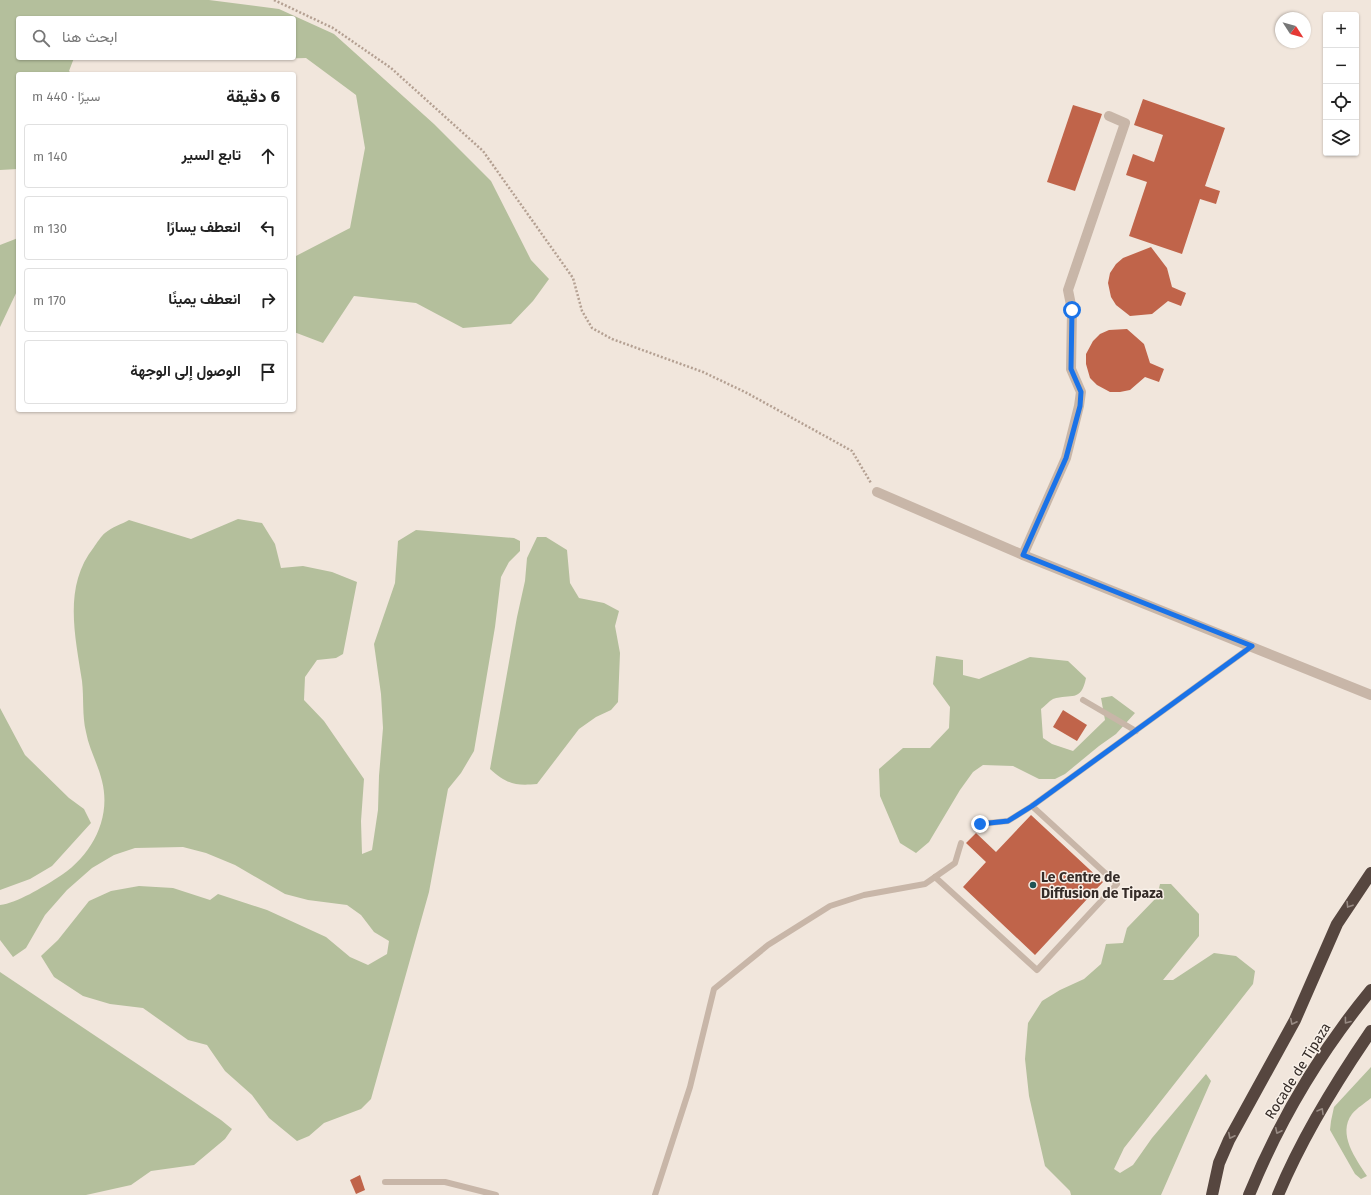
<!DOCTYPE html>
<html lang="ar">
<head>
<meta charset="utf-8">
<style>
	body { margin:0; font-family:"Fira Sans",Vazirmatn,sans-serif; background:#f2f2f2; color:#222; direction:rtl }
	.controls { position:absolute; right:12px; top:12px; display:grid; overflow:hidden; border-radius:4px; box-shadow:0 1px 3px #0004 }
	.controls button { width:36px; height:36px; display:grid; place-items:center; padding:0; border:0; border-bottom:1px solid #e0e0e0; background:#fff; color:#222; font:20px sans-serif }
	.compass { position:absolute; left:1275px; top:12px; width:36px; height:36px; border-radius:50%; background:#fff; box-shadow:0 1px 3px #0004; rotate:126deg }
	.stop { position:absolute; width:12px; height:12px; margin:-9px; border:3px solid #1a73e8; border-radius:50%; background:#fff }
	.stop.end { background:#1a73e8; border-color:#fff; box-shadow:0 1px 4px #0008 }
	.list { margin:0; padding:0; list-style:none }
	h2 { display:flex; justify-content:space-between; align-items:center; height:52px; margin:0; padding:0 16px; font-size:17px }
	h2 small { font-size:13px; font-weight:400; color:#767676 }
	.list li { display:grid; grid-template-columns:26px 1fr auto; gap:12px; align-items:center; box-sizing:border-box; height:64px; margin:0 8px 8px; padding:0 8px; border:1px solid #e0e0e0; border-radius:4px }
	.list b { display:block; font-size:15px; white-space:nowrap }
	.list em { font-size:13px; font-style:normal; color:#767676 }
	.icon { flex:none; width:22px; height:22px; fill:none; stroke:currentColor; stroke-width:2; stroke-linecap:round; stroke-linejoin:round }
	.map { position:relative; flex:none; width:1371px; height:1195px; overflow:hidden; direction:ltr }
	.search { position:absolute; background:#fff; box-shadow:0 1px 3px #0004; left:16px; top:16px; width:280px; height:44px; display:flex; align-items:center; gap:10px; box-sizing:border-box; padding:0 14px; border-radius:4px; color:#767676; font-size:15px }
	.panel { position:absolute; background:#fff; box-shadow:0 1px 3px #0004; left:16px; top:72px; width:280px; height:340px; border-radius:4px; direction:rtl }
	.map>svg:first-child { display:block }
	.green { fill:#b4bf9c }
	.building { fill:#c0644a }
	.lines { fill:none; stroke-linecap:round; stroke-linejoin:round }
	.path { stroke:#b4a092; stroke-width:2.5; stroke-dasharray:2 2; stroke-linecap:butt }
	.lane { stroke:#c8b6a8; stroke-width:6 }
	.street { stroke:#c8b6a8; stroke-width:10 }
	.highway { stroke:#56463f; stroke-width:12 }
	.oneway { stroke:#978a83 }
	.route { stroke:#1a73e8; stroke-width:5 }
	.poi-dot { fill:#205355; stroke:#f8f0e8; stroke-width:1.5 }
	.labels { text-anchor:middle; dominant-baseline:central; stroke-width:3; stroke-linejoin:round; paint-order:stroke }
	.poi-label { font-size:14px; font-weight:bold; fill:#352c28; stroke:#f8f0e8; text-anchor:start }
	.street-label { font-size:14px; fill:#352c28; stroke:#f8f0e8 }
</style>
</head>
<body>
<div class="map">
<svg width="1371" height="1195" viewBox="0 0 1371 1195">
	<rect width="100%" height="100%" fill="#f1e6dc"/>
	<!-- green -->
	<g class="green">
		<path d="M0,0H209L279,9L334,34L434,124L491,181L531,260L549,279L533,301L511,324L463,328L416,303L354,296L323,343L294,332V257L350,228L365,148L356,95L306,58L237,60L193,58H294V18H18V58H74L69,71L72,74H18V169L0,170Z"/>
		<path d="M18,238V289L0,327V245Z"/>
		<path d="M238,519L262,523L275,544L281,568L303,566L332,572L357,582L343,654L336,658L317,660L305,677L304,700L324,721L364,779L361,821L362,854L372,850L378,810L379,776L383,728L381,694L374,644L395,583L398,541L416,530L514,538L520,541V551L509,562L501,577L495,627L474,751L461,773L448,789L429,892L371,1099L361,1109L324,1123L309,1136L297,1141L269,1118L252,1095L225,1071L207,1045L188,1040L143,1008L110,1004L83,996L54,977L41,956L58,940L89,901L111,891L139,886L173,888L210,900L218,894L267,910L326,937L350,957L368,965L387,954L389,941L374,932L361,915L347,905L308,900L285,894L235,865L206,853L183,847L135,848L114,855L92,868L67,890L45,915L26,948L13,957L0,940V905C17,903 43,887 57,878C90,858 112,820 102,781C98,764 89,749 86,732C82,715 84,698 82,681C75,635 63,586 94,547C97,543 101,536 105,533C112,527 122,524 129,520L191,539Z"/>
		<path d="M537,537H546L567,550L570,583L579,598L604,603L619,611L615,626L620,653L618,702L611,710L596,717L579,729L537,784C515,786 507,784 490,769L517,617L525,581L527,558Z"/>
		<path d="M936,656L963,660V675L979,679L1030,657L1068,661L1086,678C1081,703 1071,693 1053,699C1049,701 1045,706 1041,709L1043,738L1052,744L1073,751L1105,720L1101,698L1112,696L1135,713L1116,734L1099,746L1065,774L1055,779H1039L1013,766L983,765L973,772L960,790L929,842L916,853L900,843L880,796L879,769L903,748H930L949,728L950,707L933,684Z"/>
		<path d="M0,708L25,755L69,798L84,809L91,823L52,866L30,879L0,890Z"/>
		<path d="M1160,884H1171L1199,914V936L1163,980H1173L1214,953L1236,956L1255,971L1253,984L1124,1148L1114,1169L1120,1173L1133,1165L1152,1138L1206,1074L1211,1081L1161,1195H1071L1070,1191L1045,1166L1029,1096L1025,1059L1028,1023L1042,1001L1060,990L1084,979L1101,964L1106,944L1123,943L1127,928L1157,897Z"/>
		<path d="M0,972L221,1120L232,1129L225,1139L194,1165L151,1171L131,1185L86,1195H0Z"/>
		<path d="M1371,1067V1098C1365,1103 1357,1108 1352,1114C1337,1134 1356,1159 1367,1176L1361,1179L1355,1174L1330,1130L1331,1121L1334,1107Z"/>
	</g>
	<!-- building -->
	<g class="building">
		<path d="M1143,99L1225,128L1205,186L1220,191L1216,204L1200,199L1182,254L1129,236L1147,182L1126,175L1133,154L1154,162L1163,135L1134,125Z"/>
		<path d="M1073,105L1102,114L1075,191L1047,182Z"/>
		<path d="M1151,247L1167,268L1172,287L1186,293L1181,306L1168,301L1152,314L1130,316L1116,305L1111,297L1108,283L1110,273L1116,264L1123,258Z"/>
		<path d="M1127,329L1144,344L1150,363L1164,369L1159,382L1145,377L1130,390L1120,392H1110L1097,385L1090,378L1086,364V354L1093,341L1100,334L1109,330Z"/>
		<path d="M1063,710L1087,725L1077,741L1053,727Z"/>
		<path d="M1031,815L1103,882L1035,955L963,887L986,862L966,843L976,833L996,852Z"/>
		<path d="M360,1175L365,1190L356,1194L350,1180Z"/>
	</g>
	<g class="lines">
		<!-- path -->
		<path class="path" d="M274,0L333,28L391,68L483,151L573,278L582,311L592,328L612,339L703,372L747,393L852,451L871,483"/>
		<!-- lane -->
		<g class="lane">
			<path d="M1083,700L1136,731"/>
			<path d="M979,824L1008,821L1032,806L1252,646"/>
			<path d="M935,877L1037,970L1117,884L1032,806"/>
			<path d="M385,1182H445L496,1195"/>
			<path d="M655,1195L690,1087L714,989L768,945L830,906L864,895L925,884L955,863L961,843"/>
		</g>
		<!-- street -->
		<g class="street">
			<path d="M877,492L1023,555L1371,695"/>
			<path d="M1023,555L1066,458L1079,406L1081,392L1071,369L1072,310L1068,290L1125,123L1109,116"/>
		</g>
		<!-- highway -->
		<g class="highway">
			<path d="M1212,1195L1219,1163L1229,1140L1295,1020L1337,924L1371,873"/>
			<path d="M1249,1195C1279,1121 1320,1052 1371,990"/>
			<path d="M1278,1195C1302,1137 1336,1082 1371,1031"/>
		</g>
	</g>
	<!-- one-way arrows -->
	<defs><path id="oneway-chevron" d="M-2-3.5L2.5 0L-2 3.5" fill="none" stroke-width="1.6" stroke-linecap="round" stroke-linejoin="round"/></defs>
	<g class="oneway">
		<use href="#oneway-chevron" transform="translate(1349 905) rotate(122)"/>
		<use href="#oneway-chevron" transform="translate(1347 1021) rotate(127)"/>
		<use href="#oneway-chevron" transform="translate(1293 1022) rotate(117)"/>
		<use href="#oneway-chevron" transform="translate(1321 1111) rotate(-60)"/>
		<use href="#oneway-chevron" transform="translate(1278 1131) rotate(116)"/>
		<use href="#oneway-chevron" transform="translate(1231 1136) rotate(117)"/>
	</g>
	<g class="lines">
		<!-- route -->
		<path class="route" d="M980,824L1008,821L1032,806L1252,646L1023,555L1066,458L1080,406L1081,392L1071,369L1072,310"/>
	</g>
	<!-- markers -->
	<circle class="poi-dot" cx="1033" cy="885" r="4"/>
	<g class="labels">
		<!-- poi labels -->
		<g class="poi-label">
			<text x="1041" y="877">Le Centre de<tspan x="1041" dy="16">Diffusion de Tipaza</tspan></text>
		</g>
		<!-- street labels -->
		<g class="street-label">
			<text transform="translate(1298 1071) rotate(-58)">Rocade de Tipaza</text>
		</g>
	</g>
</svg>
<div class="controls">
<button>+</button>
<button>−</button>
<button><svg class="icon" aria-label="locate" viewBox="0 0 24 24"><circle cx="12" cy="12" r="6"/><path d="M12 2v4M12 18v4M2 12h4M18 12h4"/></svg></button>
<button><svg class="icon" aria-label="layers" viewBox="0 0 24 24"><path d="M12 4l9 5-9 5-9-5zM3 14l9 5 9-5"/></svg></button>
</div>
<svg class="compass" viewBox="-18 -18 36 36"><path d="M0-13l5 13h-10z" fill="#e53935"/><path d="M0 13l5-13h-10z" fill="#767676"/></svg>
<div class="stop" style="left:1072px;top:310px"></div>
<div class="stop end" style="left:980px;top:824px"></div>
<div class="search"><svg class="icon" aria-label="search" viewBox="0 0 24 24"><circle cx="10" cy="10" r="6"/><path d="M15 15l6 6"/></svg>ابحث هنا</div>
<section class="panel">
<h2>6 دقيقة<small>سيرًا · 440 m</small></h2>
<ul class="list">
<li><svg class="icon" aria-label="ahead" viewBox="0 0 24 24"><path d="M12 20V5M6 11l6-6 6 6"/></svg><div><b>تابع السير</b></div><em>140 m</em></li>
<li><svg class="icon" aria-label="left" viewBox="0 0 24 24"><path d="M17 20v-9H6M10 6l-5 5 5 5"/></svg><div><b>انعطف يسارًا</b></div><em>130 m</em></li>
<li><svg class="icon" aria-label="right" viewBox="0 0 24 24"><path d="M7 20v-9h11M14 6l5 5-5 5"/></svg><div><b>انعطف يمينًا</b></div><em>170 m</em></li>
<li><svg class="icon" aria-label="arrive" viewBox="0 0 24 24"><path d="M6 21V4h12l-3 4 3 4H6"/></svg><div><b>الوصول إلى الوجهة</b></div></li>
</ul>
</section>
</div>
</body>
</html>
